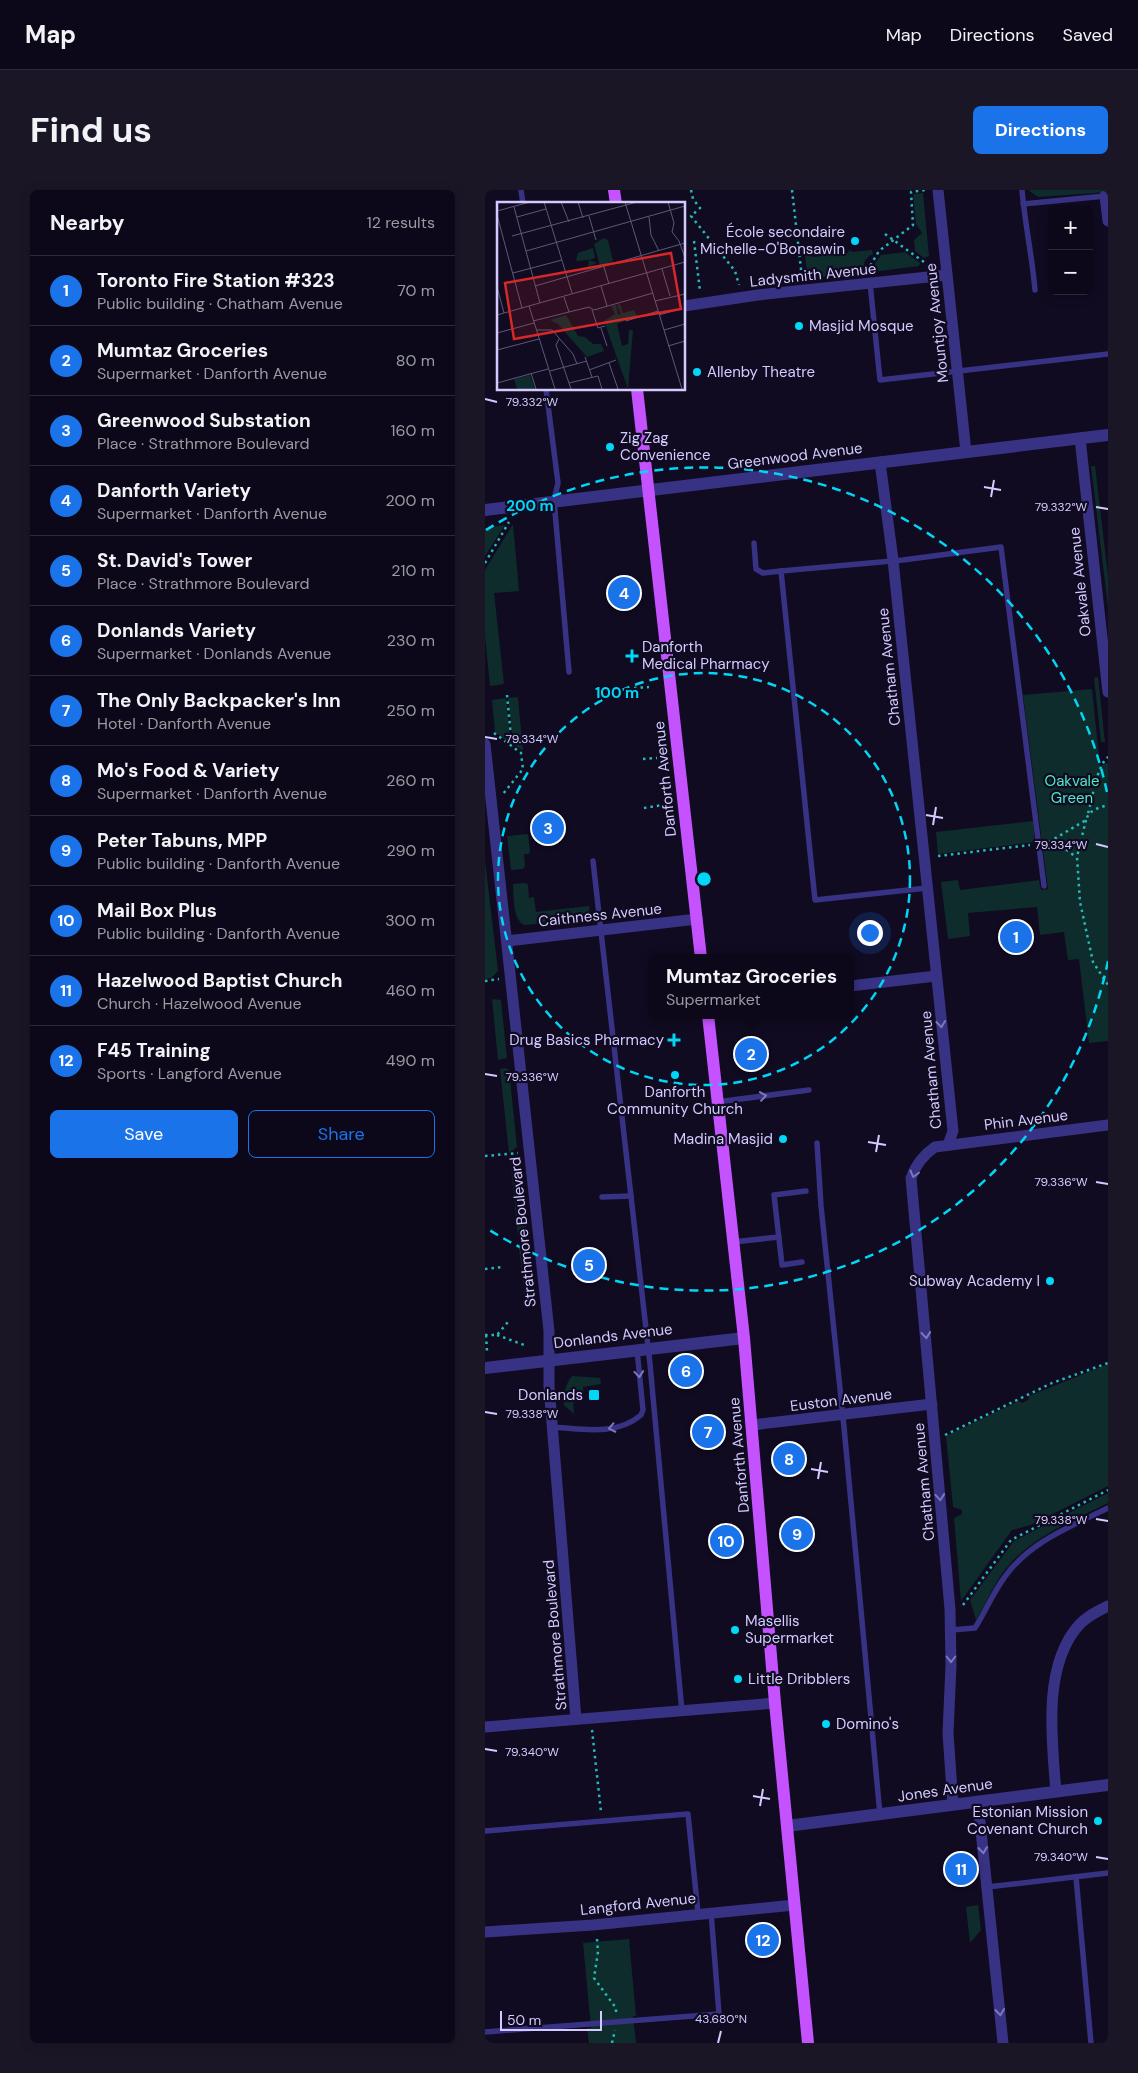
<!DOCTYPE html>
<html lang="en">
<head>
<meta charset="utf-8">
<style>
	body { margin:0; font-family:"DM Sans",sans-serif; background:#1a1626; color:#f1f3f6 }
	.controls { position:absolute; right:15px; top:15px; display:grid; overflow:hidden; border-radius:8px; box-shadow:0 2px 12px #0003 }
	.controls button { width:45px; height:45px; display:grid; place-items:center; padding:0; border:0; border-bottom:1px solid #2c2938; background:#0c0819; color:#f1f3f6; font:25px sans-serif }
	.scale { position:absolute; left:15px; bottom:12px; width:102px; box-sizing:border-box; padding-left:5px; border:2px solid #d3cbff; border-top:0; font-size:14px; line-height:18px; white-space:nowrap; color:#d3cbff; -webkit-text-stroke:4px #100b21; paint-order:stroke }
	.you { position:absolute; left:384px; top:742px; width:18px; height:18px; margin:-12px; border:4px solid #fff; border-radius:50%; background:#1a73e8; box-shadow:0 0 0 8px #1a73e833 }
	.badge { display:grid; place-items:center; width:32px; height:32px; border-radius:50%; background:#1a73e8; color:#fff; font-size:16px; font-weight:700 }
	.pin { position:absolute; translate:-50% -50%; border:2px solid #fff; box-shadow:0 1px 5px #0006 }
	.popup { position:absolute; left:164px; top:764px; width:205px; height:65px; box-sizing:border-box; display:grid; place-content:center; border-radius:8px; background:#0c0819; filter:drop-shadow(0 1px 4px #0005); font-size:16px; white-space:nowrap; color:#9a9aa2 }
	.popup b { font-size:19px; color:#f1f3f6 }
	.popup::after { content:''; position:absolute; left:50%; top:100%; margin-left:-10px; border:10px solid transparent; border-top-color:#0c0819 }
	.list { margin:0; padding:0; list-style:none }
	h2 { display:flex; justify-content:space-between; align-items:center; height:65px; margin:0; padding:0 20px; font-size:21px }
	h2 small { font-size:16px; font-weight:400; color:#9a9aa2 }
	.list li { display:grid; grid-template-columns:32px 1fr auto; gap:15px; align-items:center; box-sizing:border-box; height:70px; padding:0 20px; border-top:1px solid #2c2938 }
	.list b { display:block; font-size:19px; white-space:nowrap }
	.list p { margin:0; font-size:16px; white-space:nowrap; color:#9a9aa2 }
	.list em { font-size:16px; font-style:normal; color:#9a9aa2 }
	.actions { display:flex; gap:10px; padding:15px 20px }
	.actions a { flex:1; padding:11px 0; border:1px solid #1a73e8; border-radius:8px; text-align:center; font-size:18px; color:#1a73e8 }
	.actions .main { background:#1a73e8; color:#fff }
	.map { position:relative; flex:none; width:623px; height:1853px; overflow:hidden; border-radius:8px }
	header { display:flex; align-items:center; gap:30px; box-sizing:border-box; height:70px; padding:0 25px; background:#0c0819; border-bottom:1px solid #2c2938 }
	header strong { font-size:24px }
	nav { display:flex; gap:28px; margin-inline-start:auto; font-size:18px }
	.intro { display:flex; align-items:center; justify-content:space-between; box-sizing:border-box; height:120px; padding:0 30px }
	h1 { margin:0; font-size:35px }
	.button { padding:12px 22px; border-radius:8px; background:#1a73e8; color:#fff; font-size:18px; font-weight:700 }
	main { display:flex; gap:30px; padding:0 30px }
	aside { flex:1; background:#0c0819; border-radius:8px; box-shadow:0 2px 12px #0003 }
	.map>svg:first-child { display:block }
	.green { fill:#0e2c2b }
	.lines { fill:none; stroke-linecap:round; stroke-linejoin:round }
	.path { stroke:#23bbb7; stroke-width:2.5; stroke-dasharray:2.5 4; stroke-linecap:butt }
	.service { stroke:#383284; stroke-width:5.5 }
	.minor { stroke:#383284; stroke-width:11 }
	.tertiary { stroke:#383284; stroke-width:12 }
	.primary { stroke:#c452ff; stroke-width:12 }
	.oneway { stroke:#7e77bb }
	.ticks { fill:none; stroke:#d3cbff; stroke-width:2 }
	.ring { fill:none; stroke:#00d6f6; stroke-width:2.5; stroke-dasharray:9 6 }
	.poi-dot { fill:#00d6f6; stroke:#100b21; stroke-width:2 }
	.labels { text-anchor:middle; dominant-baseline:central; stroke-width:4.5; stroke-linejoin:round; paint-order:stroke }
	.poi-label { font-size:15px; fill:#d3cbff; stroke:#100b21; text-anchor:start }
	.street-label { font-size:15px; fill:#d3cbff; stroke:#100b21 }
	.park-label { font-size:15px; fill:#4de9c7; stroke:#100b21 }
	.inset-road { fill:none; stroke:#5e587a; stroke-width:1 }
	.view { fill:#d62828; fill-opacity:0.15; stroke:#d62828; stroke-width:2.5 }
	.inset-edge { fill:none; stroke:#d3cbff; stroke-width:2.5 }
	.ticks-label { font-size:12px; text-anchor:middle; fill:#d3cbff; stroke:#100b21; stroke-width:4.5; stroke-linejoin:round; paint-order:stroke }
	.centre { fill:#00d6f6; stroke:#100b21; stroke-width:2.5 }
	.ring-label { font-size:15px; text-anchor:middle; font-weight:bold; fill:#00d6f6; stroke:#100b21; stroke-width:4.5; stroke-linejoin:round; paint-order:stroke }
</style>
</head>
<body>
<header>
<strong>Map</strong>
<nav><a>Map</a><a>Directions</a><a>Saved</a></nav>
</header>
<div class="intro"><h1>Find us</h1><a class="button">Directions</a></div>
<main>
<aside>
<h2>Nearby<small>12 results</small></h2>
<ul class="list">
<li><span class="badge">1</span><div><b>Toronto Fire Station #323</b><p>Public building · Chatham Avenue</p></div><em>70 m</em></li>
<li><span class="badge">2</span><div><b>Mumtaz Groceries</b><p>Supermarket · Danforth Avenue</p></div><em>80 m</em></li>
<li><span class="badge">3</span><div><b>Greenwood Substation</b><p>Place · Strathmore Boulevard</p></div><em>160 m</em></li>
<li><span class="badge">4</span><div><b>Danforth Variety</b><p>Supermarket · Danforth Avenue</p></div><em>200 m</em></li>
<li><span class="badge">5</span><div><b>St. David's Tower</b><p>Place · Strathmore Boulevard</p></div><em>210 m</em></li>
<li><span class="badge">6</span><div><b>Donlands Variety</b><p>Supermarket · Donlands Avenue</p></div><em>230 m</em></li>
<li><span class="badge">7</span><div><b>The Only Backpacker's Inn</b><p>Hotel · Danforth Avenue</p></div><em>250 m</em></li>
<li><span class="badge">8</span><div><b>Mo's Food &amp; Variety</b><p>Supermarket · Danforth Avenue</p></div><em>260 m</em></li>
<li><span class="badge">9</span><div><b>Peter Tabuns, MPP</b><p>Public building · Danforth Avenue</p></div><em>290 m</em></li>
<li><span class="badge">10</span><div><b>Mail Box Plus</b><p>Public building · Danforth Avenue</p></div><em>300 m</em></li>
<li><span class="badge">11</span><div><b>Hazelwood Baptist Church</b><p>Church · Hazelwood Avenue</p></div><em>460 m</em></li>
<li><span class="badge">12</span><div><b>F45 Training</b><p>Sports · Langford Avenue</p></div><em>490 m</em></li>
</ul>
<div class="actions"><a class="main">Save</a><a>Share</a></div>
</aside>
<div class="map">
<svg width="623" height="1853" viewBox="0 0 623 1853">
	<rect width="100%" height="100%" fill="#100b21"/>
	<!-- green -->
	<g class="green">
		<path d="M543,0H623V2L553,7Z"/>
		<path d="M438,3L444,66L439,68L430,61L429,50L437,43L431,34L428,4Z"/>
		<path d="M316,57L328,67L336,66L338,63L342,65L350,64L352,62L354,64L363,63L364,60L367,62L387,60L388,65H385L379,72L380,76L374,83L323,89L320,66H317Z"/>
		<path d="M420,62L435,73L434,76L387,82V78L396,65Z"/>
		<path d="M606,276H610L623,386V417Z"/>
		<path d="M28,334L34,401L9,403L19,494L5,496L0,446V380Z"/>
		<path d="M20,335L0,366V338Z"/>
		<path d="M613,487L620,552H616L609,488Z"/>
		<path d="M607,499L615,576L623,573V851L604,853L594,769L583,770L579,742L555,745L552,717L483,723L485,746L463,749L456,692L473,690L475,700L554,690L556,700L563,699L538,505Z"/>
		<path d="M32,507L33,508L38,561L28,554L23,508Z"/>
		<path d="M21,508L26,554L10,542L7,510Z"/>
		<path d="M548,631L550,652L453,664L451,642Z"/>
		<path d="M43,644L45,661L44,664H39L40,676L38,679L26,680L22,646Z"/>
		<path d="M0,671L13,781L6,788L0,789Z"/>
		<path d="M39,693L43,694L44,708L49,707L51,722L104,716L105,729L39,735C27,728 29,707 28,694Z"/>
		<path d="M7,809L16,810L22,868L13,870Z"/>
		<path d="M20,878L24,880L32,957L24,963L15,879Z"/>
		<path d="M25,967L34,974L42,1043L33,1046Z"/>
		<path d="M34,1058H43L50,1115L41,1117Z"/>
		<path d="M623,1174V1296L546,1335L527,1340L476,1411L469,1328L477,1324V1320L468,1317L461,1246L534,1211L537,1213L543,1210L544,1206Z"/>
		<path d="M87,1186L115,1188L116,1194L98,1197L99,1209L88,1213L89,1224L79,1215C78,1204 80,1195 87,1186Z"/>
		<path d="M623,1303V1313C590,1329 550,1346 525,1374C510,1390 502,1412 491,1430L485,1410L529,1351Z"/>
		<path d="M493,1715L496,1740L485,1753L481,1717Z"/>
		<path d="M144,1749L151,1826H148L151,1853H104L102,1838H106L98,1753Z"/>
	</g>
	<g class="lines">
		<!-- path -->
		<g class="path">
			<path d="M206,0L208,9L215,18L206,26L250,81L254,95"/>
			<path d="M307,0L317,88"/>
			<path d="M400,44L443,75"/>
			<path d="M209,51L215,101"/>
			<path d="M382,81L394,61L428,35L426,2L440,0"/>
			<path d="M0,373L24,332"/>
			<path d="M149,498L164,497"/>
			<path d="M22,505L27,557"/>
			<path d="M9,543L36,563L38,579L18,604"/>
			<path d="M158,569L172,568"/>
			<path d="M159,618L178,615"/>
			<path d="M603,623C608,608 611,577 623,567"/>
			<path d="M601,630L592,667L595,712L608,772L623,795"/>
			<path d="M564,652L601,630C604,620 613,618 623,615"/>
			<path d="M563,653L578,657L591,667"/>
			<path d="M453,666L545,655"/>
			<path d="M0,791L14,789"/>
			<path d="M0,966L33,963"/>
			<path d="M0,1079L17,1077"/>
			<path d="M0,1145H12L23,1132"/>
			<path d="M1,1145L2,1161"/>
			<path d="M12,1145L42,1156"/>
			<path d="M460,1245L567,1193L623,1173"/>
			<path d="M478,1415L526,1350L623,1300"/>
			<path d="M107,1540L116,1622"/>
			<path d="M112,1749L113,1762L109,1788L131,1818V1822"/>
			<path d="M127,1853L130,1840"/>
		</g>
		<!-- service -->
		<g class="service">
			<path d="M36,0L38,14"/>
			<path d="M537,0C540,34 547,66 550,100"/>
			<path d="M538,14L620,6"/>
			<path d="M385,93L395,190L623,164"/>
			<path d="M61,199L73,293L69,310L84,482"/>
			<path d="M269,353L271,379L278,383L296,381"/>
			<path d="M108,671L165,1174L197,1522"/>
			<path d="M442,698L330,710L296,381L418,370L516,357L559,696"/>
			<path d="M232,912L324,900"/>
			<path d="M332,953L336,1016L359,1237L395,1625"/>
			<path d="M117,1007L146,1006"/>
			<path d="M248,1052L294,1047"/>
			<path d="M317,1072L297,1075L289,1005L321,1001"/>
			<path d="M68,1237C97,1239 132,1246 156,1225L158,1220L152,1160"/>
			<path d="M466,1440L490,1438C500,1422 508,1403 519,1388C544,1352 585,1337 623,1318"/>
			<path d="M0,1641L203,1624L213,1723"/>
			<path d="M591,1687L606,1853"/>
			<path d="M502,1697L623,1683"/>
			<path d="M0,1842L234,1824L226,1722"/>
		</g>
		<!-- minor -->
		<g class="minor">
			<path d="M453,0L481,262"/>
			<path d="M620,6L623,31"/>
			<path d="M199,116L273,105L462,85"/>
			<path d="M595,248L623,502"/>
			<path d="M395,272L408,370L468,941L463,955"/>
			<path d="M0,554L64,1141V1196L91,1529"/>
			<path d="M22,751L212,729"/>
			<path d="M365,796L451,786"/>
			<path d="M267,1235L447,1214"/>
			<path d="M0,1537L290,1513"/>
			<path d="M571,1602C567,1551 557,1476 594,1435C602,1426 613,1421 623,1416"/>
			<path d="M493,1612L518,1853"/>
			<path d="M468,1615L463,1543L466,1476L465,1419L426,988C431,974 438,965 450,957L623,935"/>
			<path d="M0,1742L108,1735L309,1715"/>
		</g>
		<!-- tertiary -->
		<g class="tertiary">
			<path d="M0,320L623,245"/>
			<path d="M0,1178L259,1148"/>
			<path d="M302,1636L623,1595"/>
		</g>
		<!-- primary -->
		<g class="primary">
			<path d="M129,0L131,14"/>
			<path d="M152,199L216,768"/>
			<path d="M223,825L259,1148L290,1513L323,1853"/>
		</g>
	</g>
	<!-- one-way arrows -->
	<defs><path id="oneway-chevron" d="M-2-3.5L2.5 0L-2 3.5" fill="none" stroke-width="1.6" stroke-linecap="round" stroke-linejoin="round" transform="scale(1.25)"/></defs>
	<g class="oneway">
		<use href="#oneway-chevron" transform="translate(456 834) rotate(84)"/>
		<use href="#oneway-chevron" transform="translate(278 906) rotate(-8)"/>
		<use href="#oneway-chevron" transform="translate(429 984) rotate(105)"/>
		<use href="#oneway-chevron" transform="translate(441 1145) rotate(85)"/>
		<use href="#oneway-chevron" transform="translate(154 1184) rotate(85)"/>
		<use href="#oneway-chevron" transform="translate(127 1238) rotate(168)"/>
		<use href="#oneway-chevron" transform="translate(455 1307) rotate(85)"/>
		<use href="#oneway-chevron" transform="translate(466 1469) rotate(90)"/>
		<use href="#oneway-chevron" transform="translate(498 1660) rotate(84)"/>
		<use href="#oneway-chevron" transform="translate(515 1822) rotate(84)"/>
	</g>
	<!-- ticks -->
	<path class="ticks" d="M0,209L12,212M499,297L516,300M506,307L509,290M611,317L623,319M0,547L12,549M441,625L458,628M448,635L451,617M611,654L623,657M0,884L12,886M383,952L401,955M391,962L394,945M611,992L623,994M0,1222L12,1224M326,1279L343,1282M333,1289L336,1272M611,1329L623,1331M0,1559L12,1561M268,1606L285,1609M275,1616L278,1599M611,1667L623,1669M233,1853L236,1841"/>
	<!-- distance rings -->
	<g class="ring">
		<circle cx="219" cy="689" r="206"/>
		<path d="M623 771A412 412 0 0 1 1 1038M1 340A412 412 0 0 1 623 607"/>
	</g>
	<!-- markers -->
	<g class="poi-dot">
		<circle cx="370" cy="51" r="5"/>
		<circle cx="314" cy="136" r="5"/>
		<circle cx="212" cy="182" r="5"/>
		<circle cx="125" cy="257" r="5"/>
		<path d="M144.5 458.5h5v5h5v5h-5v5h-5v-5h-5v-5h5z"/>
		<path d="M186.5 842.5h5v5h5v5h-5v5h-5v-5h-5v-5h5z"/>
		<circle cx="190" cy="885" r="5"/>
		<circle cx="298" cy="949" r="5"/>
		<circle cx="565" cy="1091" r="5"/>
		<rect x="103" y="1199" width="12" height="12" rx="2.5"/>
		<circle cx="250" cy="1440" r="5"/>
		<circle cx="253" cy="1489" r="5"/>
		<circle cx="341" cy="1534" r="5"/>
		<circle cx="613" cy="1631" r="5"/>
	</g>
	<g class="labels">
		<!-- poi labels -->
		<g class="poi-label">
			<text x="360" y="42" text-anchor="end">École secondaire<tspan x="360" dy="17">Michelle-O'Bonsawin</tspan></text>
			<text x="324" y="136">Masjid Mosque</text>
			<text x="222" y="182">Allenby Theatre</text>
			<text x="135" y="248">Zig Zag<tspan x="135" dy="17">Convenience</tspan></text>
			<text x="157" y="457">Danforth<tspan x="157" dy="17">Medical Pharmacy</tspan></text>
			<text x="179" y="850" text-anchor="end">Drug Basics Pharmacy</text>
			<text x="190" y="902" text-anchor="middle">Danforth<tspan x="190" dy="17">Community Church</tspan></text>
			<text x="288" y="949" text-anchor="end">Madina Masjid</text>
			<text x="555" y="1091" text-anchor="end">Subway Academy I</text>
			<text x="98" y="1205" text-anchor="end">Donlands</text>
			<text x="260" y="1431">Masellis<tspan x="260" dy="17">Supermarket</tspan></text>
			<text x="263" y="1489">Little Dribblers</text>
			<text x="351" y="1534">Domino's</text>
			<text x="603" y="1622" text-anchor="end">Estonian Mission<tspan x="603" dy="17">Covenant Church</tspan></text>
		</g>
		<!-- street labels -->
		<g class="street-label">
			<text transform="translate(328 85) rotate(-6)">Ladysmith Avenue</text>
			<text transform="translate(452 133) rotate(-96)">Mountjoy Avenue</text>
			<text transform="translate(310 266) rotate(-7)">Greenwood Avenue</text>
			<text transform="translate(595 392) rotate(-96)">Oakvale Avenue</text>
			<text transform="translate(404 477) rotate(-96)">Chatham Avenue</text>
			<text transform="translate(180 589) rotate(-96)">Danforth Avenue</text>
			<text transform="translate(115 725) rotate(-6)">Caithness Avenue</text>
			<text transform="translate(446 880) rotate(-95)">Chatham Avenue</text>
			<text transform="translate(541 930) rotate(-7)">Phin Avenue</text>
			<text transform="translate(38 1042) rotate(-96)">Strathmore Boulevard</text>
			<text transform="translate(128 1146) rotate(-7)">Donlands Avenue</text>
			<text transform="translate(356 1210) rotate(-7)">Euston Avenue</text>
			<text transform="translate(254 1265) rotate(-95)">Danforth Avenue</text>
			<text transform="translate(439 1292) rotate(-95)">Chatham Avenue</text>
			<text transform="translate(70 1445) rotate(-95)">Strathmore Boulevard</text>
			<text transform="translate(460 1600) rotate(-8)">Jones Avenue</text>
			<text transform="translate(153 1714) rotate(-6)">Langford Avenue</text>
		</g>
		<!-- park labels -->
		<g class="park-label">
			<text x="587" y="591">Oakvale<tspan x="587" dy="17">Green</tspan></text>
		</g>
	</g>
	<!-- overview -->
	<g transform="translate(12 12)">
		<rect width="188" height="188" fill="#100b21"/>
		<path d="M107,36L111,38L116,59L103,64L97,42ZM96,46L98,56L92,58L100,61L91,65L92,58L79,59L81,51ZM123,102L126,111L137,108L140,114L120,122L125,144L131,142L132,128H123H136L131,187L107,119L118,112L114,104L119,103L121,113L124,112L120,103ZM69,113L81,134L88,135L96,142H104L107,149L90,155L61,122L53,118ZM33,173L38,187H20L17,177Z" fill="#0e2c2b"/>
		<path class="inset-road" d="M47,0L75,91M64,0L72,20M81,0L86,16M128,0L185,187M171,0L177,21L175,30L182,39L188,56M17,5L43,101M0,9L33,0M0,13L25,106M92,14L99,38M20,15L49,7M152,15L154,33L162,49M15,34L140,0M29,49L188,4M107,65L112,82M165,67L173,94M16,71L65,58M38,84L188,41M104,84L110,104M0,85L7,111M67,95L72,110M158,99L188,92M32,104L58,187M95,108L101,126L108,124M0,113L188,60M162,113L183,107M36,119L92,105L97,108L156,91M129,119L161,109M104,126L110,144M40,128H55L76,152L80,162M167,128L188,122M0,131L37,121M62,137L59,143L74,187M171,144L188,139M0,148L42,137M88,155L95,175M112,161L121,187M92,168L119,158M53,169L90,159M34,171L39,187M0,181L51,167M72,181L101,174L105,187"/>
		<path class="view" d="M174,51L184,107L17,137L8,81Z"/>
		<rect width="188" height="188" class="inset-edge"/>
	</g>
	<g class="ticks-label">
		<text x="47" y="216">79.332°W</text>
		<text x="576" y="321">79.332°W</text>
		<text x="47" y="553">79.334°W</text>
		<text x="576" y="659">79.334°W</text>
		<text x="47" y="891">79.336°W</text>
		<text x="576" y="996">79.336°W</text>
		<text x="47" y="1228">79.338°W</text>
		<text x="576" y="1334">79.338°W</text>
		<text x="47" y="1566">79.340°W</text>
		<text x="576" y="1671">79.340°W</text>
		<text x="236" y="1833">43.680°N</text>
	</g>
	<circle cx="219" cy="689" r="8" class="centre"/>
	<g class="ring-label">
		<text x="45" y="321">200 m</text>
		<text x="132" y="508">100 m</text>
	</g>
</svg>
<div class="controls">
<button>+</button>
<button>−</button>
</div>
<div class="scale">50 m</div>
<div class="you"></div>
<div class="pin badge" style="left:531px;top:747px">1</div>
<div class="pin badge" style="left:266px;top:864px">2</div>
<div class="popup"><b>Mumtaz Groceries</b>Supermarket</div>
<div class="pin badge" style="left:63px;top:638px">3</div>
<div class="pin badge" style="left:139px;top:403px">4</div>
<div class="pin badge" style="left:104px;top:1075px">5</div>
<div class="pin badge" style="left:201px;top:1181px">6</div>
<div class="pin badge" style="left:223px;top:1242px">7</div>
<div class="pin badge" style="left:304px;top:1269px">8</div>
<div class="pin badge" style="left:312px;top:1344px">9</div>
<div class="pin badge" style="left:241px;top:1351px">10</div>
<div class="pin badge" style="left:476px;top:1679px">11</div>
<div class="pin badge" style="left:278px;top:1750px">12</div>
</div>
</main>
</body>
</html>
